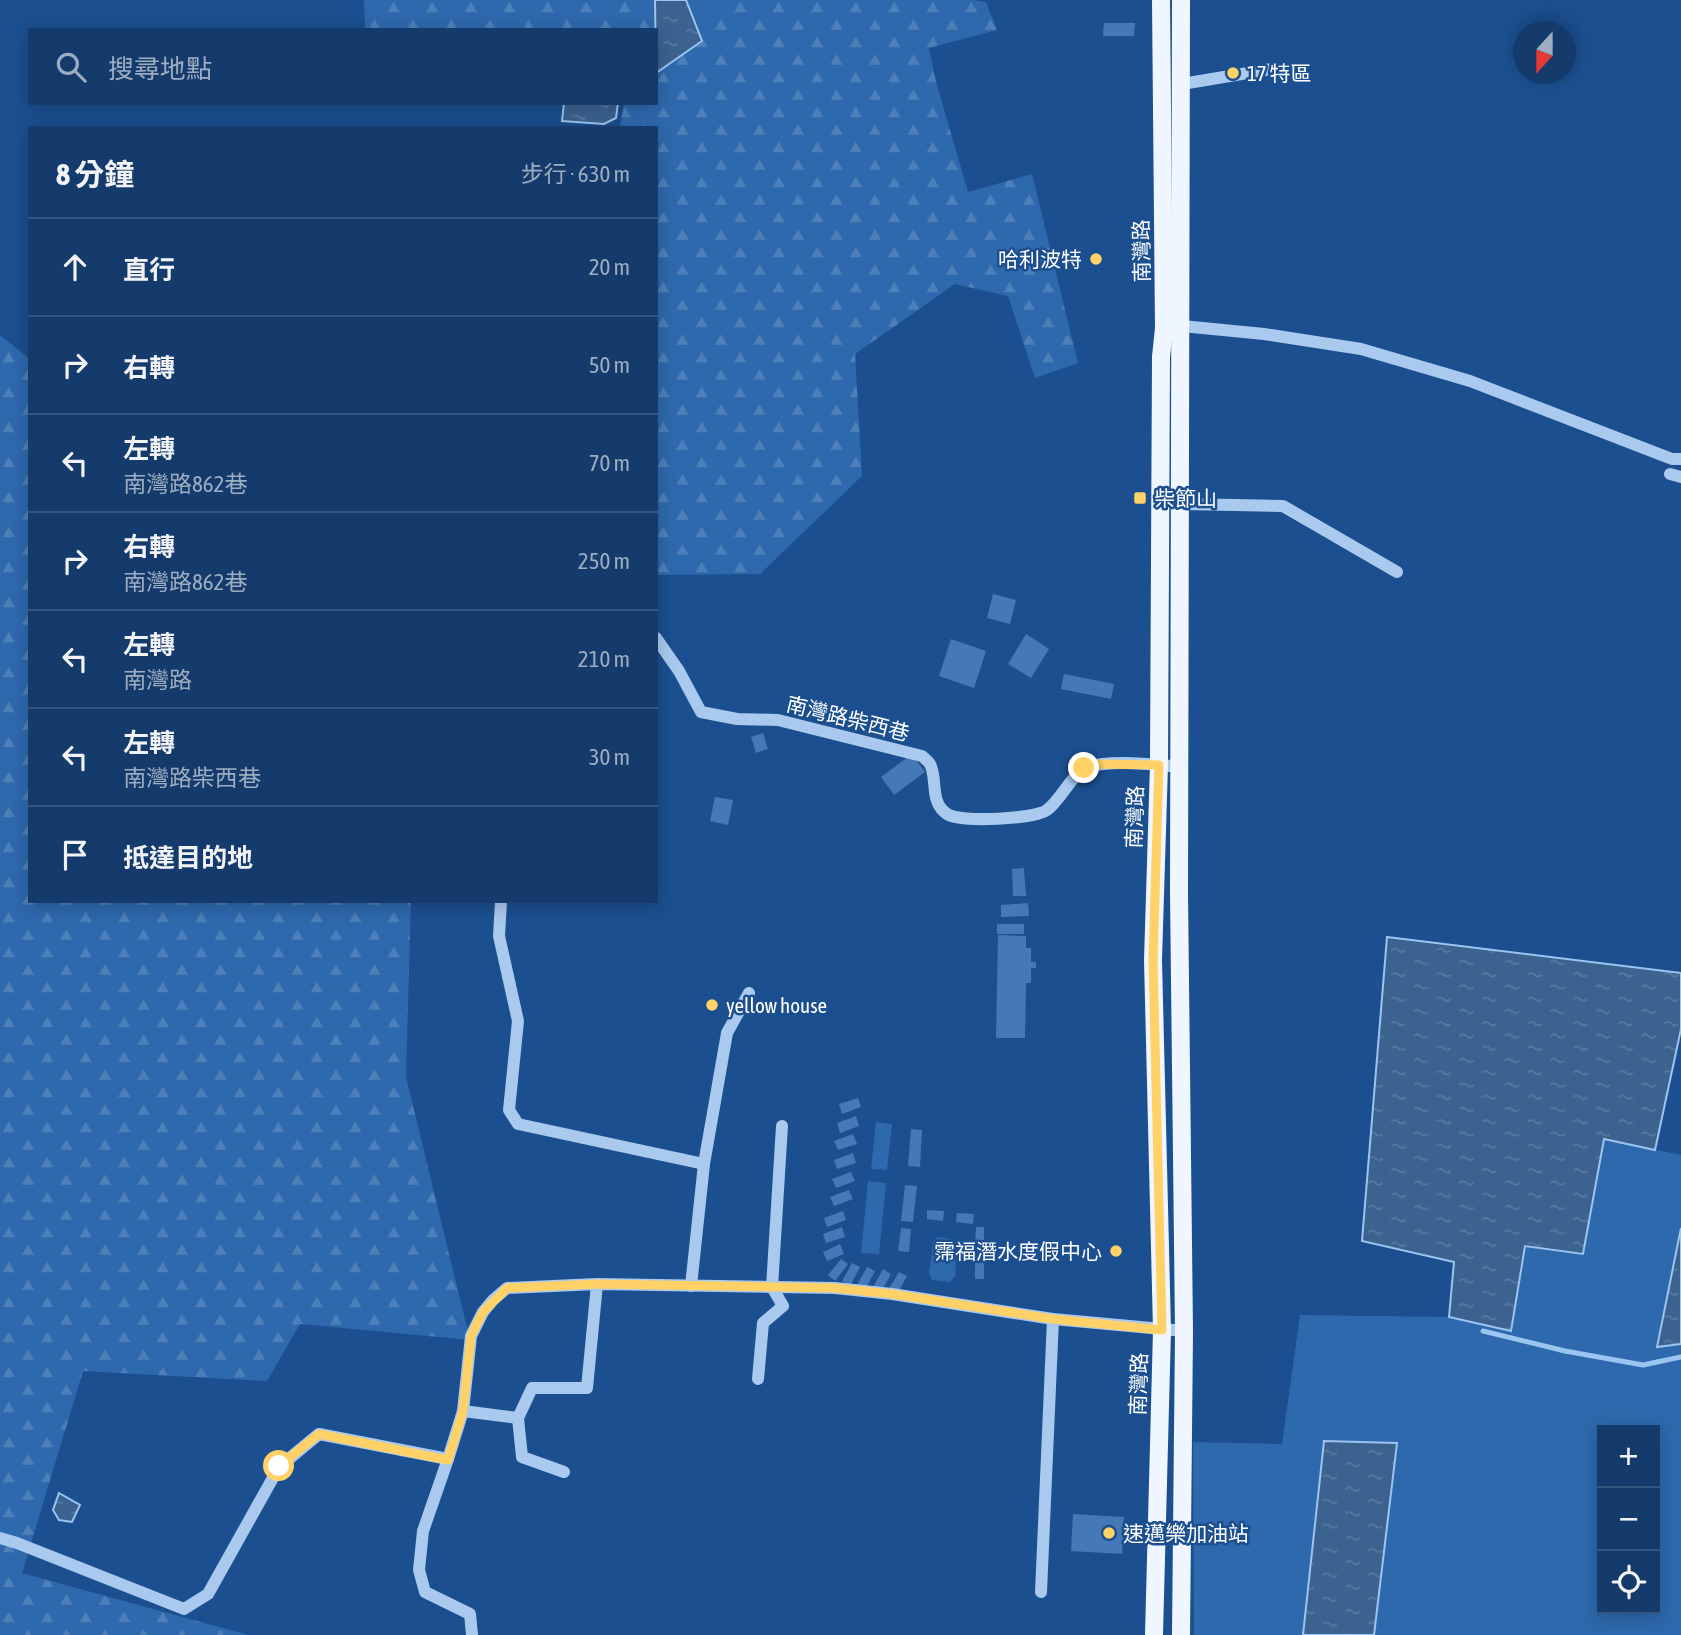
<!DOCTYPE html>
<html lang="zh-TW">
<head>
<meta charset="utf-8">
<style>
	body { margin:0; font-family:"Asap Condensed","Noto Sans TC",sans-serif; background:#1d4271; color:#f1f3f6 }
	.controls { position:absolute; right:21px; bottom:21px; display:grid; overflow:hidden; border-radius:0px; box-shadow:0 4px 18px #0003 }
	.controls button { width:63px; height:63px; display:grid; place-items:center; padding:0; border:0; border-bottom:2px solid #33557e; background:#143b6b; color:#f1f3f6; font:35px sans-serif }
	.compass { position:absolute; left:1513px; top:21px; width:63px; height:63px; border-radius:50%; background:#143b6b; box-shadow:0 4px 18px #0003; rotate:201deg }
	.stop { position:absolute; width:21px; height:21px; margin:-16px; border:5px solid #ffd166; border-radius:50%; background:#fff }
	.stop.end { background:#ffd166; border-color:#fff; box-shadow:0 2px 7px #0008 }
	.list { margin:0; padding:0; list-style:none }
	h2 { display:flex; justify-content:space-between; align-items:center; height:91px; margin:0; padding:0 28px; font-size:30px }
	h2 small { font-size:23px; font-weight:400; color:#9dadc1 }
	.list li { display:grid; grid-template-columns:46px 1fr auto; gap:21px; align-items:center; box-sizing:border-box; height:98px; padding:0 28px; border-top:2px solid #33557e }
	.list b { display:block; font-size:26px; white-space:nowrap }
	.list p { margin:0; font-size:23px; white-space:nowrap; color:#9dadc1 }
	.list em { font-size:23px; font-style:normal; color:#9dadc1 }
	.icon { flex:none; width:38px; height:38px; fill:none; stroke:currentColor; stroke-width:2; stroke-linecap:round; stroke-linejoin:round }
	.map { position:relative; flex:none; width:1681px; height:1635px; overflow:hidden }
	.search { position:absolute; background:#143b6b; box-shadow:0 4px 18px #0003; left:28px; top:28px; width:630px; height:77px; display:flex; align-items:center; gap:18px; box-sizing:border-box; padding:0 24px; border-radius:0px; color:#9dadc1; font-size:26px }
	.panel { position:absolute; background:#143b6b; box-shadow:0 4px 18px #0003; left:28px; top:126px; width:630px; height:777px; border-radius:0px }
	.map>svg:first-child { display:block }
	.grass { fill:#2e69ad; fill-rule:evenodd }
	.forest { fill:url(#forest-firs) }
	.water { fill:url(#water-ripples); stroke:#9cc4f0; stroke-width:2 }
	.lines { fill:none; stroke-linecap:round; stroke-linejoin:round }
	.stream { stroke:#9cc4f0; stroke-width:5 }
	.building { fill:#4478b7 }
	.minor { stroke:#a9c9ee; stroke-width:12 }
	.major { stroke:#f0f6ff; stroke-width:18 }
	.route { stroke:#ffd166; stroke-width:9 }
	.poi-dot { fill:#ffd166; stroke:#1b4f8f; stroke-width:2.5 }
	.labels { text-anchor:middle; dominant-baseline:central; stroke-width:5; stroke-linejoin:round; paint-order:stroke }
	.poi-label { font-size:21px; fill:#fff; stroke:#1b4f8f; text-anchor:start }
	.street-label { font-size:21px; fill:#fff; stroke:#1b4f8f }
</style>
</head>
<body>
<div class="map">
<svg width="1681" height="1635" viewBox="0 0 1681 1635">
	<defs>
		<pattern id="forest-firs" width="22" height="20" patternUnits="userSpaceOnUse" patternTransform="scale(1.75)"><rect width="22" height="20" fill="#2e69ad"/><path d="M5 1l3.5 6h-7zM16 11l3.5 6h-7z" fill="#4d80b9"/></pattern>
		<pattern id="water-ripples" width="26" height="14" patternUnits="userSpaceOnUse" patternTransform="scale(1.75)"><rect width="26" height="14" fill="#3c6290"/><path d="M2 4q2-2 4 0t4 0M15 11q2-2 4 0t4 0" fill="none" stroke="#597aa1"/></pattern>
	</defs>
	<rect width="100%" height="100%" fill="#1b4f8f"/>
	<!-- grass -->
	<g class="grass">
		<path d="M686,0H732L702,41Z"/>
		<path d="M876,1122L892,1124L887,1170L871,1169Z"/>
		<path d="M1604,1139L1681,1155V1228L1657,1347L1681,1344V1635H1194L1193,1442L1282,1444L1300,1315L1449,1317L1511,1331L1525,1246L1583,1254ZM1602,1430H1655V1609H1602Z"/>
		<path d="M868,1181L886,1183L879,1254L861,1253Z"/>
		<path d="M937,1237L953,1239L957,1245L955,1276L950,1282L932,1280L929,1274L933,1242Z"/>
	</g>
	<!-- forest -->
	<g class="forest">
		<path d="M364,0H655V30H365Z"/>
		<path d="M732,0H971L986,2L997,30L929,48L936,82L968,192L1032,174L1078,363L1035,378L1008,296L955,284L855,354L862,476L760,574L656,575V128H620L624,103H656V73L702,41Z"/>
		<path d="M0,335L30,359V901H411L406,1077L470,1340L300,1324L267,1381L83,1371L22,1573L248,1635H0Z"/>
	</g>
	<!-- water -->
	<g class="water">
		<path d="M655,0H686L702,41L656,73Z"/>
		<path d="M564,103H618L616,118L604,124L562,121Z"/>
		<path d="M1387,937L1681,973V1029L1655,1150L1604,1139L1583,1254L1525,1246L1511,1331L1449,1317L1454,1262L1362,1241Z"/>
		<path d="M1681,1228V1344L1657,1347Z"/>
		<path d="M1324,1441L1397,1443L1374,1635H1303Z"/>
		<path d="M59,1493L80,1505L72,1522L59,1520L53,1510Z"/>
	</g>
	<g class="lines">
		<!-- stream -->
		<path class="stream" d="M1483,1331L1565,1351L1643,1365L1681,1357"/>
	</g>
	<!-- building -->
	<g class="building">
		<path d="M1104,23H1135L1134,36H1103Z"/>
		<path d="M993,594L1016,600L1010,624L987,618Z"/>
		<path d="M1026,634L1049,649L1031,678L1008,664Z"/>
		<path d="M951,639L986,651L974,688L939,676Z"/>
		<path d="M1064,674L1114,684L1111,699L1061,689Z"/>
		<path d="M763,733L768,749L756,753L751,737Z"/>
		<path d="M912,754L925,772L894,795L881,777Z"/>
		<path d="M715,797L733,800L728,825L710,821Z"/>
		<path d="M1024,868L1026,896H1013L1012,869Z"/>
		<path d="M1028,903L1029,916L1001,917V905Z"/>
		<rect x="997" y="924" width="27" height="10"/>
		<path d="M998,935L1026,936V948H1031V962H1036V968H1031V983H1026L1025,1038H996Z"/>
		<path d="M858,1098L861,1107L842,1114L839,1104Z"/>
		<path d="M856,1116L859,1126L840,1133L837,1123Z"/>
		<path d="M911,1129L922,1130L920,1167L908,1166Z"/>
		<path d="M853,1134L857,1144L838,1150L834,1141Z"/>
		<path d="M853,1153L856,1163L837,1169L834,1160Z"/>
		<path d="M851,1172L855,1181L836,1188L832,1179Z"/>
		<path d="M905,1185L917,1186L913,1222L901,1221Z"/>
		<path d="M849,1190L853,1199L834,1206L830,1197Z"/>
		<path d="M927,1210L944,1211L943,1221L927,1219Z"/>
		<path d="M843,1211L846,1220L827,1227L824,1218Z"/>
		<path d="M957,1213L974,1214L973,1224L956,1222Z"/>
		<path d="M842,1227L845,1237L826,1243L823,1234Z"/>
		<path d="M976,1227H984V1245L975,1244Z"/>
		<path d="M901,1228L911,1229L909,1252L898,1251Z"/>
		<path d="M840,1244L844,1254L827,1261L823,1252Z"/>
		<path d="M841,1259L848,1264L835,1281L828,1275Z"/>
		<rect x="975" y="1261" width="9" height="18"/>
		<path d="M852,1263L860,1267L850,1286L842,1281Z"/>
		<path d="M867,1267L875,1271L865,1290L857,1285Z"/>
		<path d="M883,1269L891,1274L881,1292L873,1287Z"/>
		<path d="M899,1272L907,1276L897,1295L888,1290Z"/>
		<path d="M1073,1514L1124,1517L1122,1554L1071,1551Z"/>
	</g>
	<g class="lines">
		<!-- minor -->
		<g class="minor">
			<path d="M1182,84L1272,69"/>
			<path d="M1175,327L1182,326L1264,334L1361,349L1470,381L1672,459H1681"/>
			<path d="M1670,474L1681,477"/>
			<path d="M1181,504L1283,506L1397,572"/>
			<path d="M656,638L679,671L701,712L737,719L778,720L922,756C925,759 928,761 930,764C938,779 929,802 947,814C960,823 1035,819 1047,810C1061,800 1072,773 1088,767C1109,760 1157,764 1180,767"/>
			<path d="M501,901L499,936L518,1021L509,1110L518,1124L704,1164"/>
			<path d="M691,1286L704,1164L727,1033L749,993"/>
			<path d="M758,1379L763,1323L783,1306L772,1287L782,1126"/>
			<path d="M463,1411L518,1418"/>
			<path d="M564,1472L522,1457L518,1418L532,1388H587L597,1284"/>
			<path d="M0,1538L17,1543L184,1609L208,1594L279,1467L319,1434L448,1459"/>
			<path d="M1041,1592L1053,1319"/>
			<path d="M472,1635L470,1614L425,1592L419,1570L423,1531L448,1459L463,1411L471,1336L483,1312L493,1300L507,1288L597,1284L835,1288L892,1294L1053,1319L1184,1331"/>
		</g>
		<!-- major -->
		<g class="major">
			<path d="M1154,1635L1162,1330L1153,960L1159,765L1161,357L1164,328L1161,0"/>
			<path d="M1181,1635L1184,1331L1179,893L1181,0"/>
		</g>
	</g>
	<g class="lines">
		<!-- route -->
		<path class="route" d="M279,1466L319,1434L448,1460L463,1411L471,1336L483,1312L507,1288L597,1284L835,1288L892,1294L1053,1319L1162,1330L1153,960L1159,765L1100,764L1084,768"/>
	</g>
	<!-- markers -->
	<g class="poi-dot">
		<circle cx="1233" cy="73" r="7"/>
		<circle cx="1096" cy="259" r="7"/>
		<rect x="1133" y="491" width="14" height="14" rx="3.5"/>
		<circle cx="712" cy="1005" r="7"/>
		<circle cx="1116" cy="1251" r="7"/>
		<circle cx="1109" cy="1533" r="7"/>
	</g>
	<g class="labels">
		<!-- poi labels -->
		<g class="poi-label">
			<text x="1247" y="73">17 特區</text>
			<text x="1082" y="259" text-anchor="end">哈利波特</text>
			<text x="1154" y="498">柴節山</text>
			<text x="726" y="1005">yellow house</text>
			<text x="1102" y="1251" text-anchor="end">霈福潛水度假中心</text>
			<text x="1123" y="1533">速邁樂加油站</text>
		</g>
		<!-- street labels -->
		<g class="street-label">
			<text transform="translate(1141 251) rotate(-91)">南灣路</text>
			<text transform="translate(848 718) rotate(14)">南灣路柴西巷</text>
			<text transform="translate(1134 817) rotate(-88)">南灣路</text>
			<text transform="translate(1138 1384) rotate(-88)">南灣路</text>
		</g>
	</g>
</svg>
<div class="controls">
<button>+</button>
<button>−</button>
<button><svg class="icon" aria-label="locate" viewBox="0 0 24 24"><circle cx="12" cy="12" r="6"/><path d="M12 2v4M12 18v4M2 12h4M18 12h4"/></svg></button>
</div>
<svg class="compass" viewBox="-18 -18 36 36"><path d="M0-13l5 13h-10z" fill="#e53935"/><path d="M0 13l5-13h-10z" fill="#9dadc1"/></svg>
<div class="stop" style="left:279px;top:1466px"></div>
<div class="stop end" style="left:1084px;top:768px"></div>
<div class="search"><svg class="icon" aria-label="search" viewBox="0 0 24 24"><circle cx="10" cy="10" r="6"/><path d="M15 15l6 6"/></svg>搜尋地點</div>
<section class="panel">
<h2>8 分鐘<small>步行 · 630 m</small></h2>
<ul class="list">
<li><svg class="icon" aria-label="ahead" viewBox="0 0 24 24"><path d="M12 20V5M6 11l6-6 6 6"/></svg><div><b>直行</b></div><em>20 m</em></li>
<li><svg class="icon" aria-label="right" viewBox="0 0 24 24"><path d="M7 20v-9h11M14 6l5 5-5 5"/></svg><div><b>右轉</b></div><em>50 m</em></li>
<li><svg class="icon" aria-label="left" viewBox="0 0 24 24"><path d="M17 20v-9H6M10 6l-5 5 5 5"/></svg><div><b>左轉</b><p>南灣路862巷</p></div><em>70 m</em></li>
<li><svg class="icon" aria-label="right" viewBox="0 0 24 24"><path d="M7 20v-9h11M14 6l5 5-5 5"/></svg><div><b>右轉</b><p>南灣路862巷</p></div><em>250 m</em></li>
<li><svg class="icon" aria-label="left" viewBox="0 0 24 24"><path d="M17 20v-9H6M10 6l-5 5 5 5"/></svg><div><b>左轉</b><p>南灣路</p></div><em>210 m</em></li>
<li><svg class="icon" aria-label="left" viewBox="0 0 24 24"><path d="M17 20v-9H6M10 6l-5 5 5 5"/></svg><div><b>左轉</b><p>南灣路柴西巷</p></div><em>30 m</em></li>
<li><svg class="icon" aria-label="arrive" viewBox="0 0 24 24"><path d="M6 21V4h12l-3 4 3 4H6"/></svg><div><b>抵達目的地</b></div></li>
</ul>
</section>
</div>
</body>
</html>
